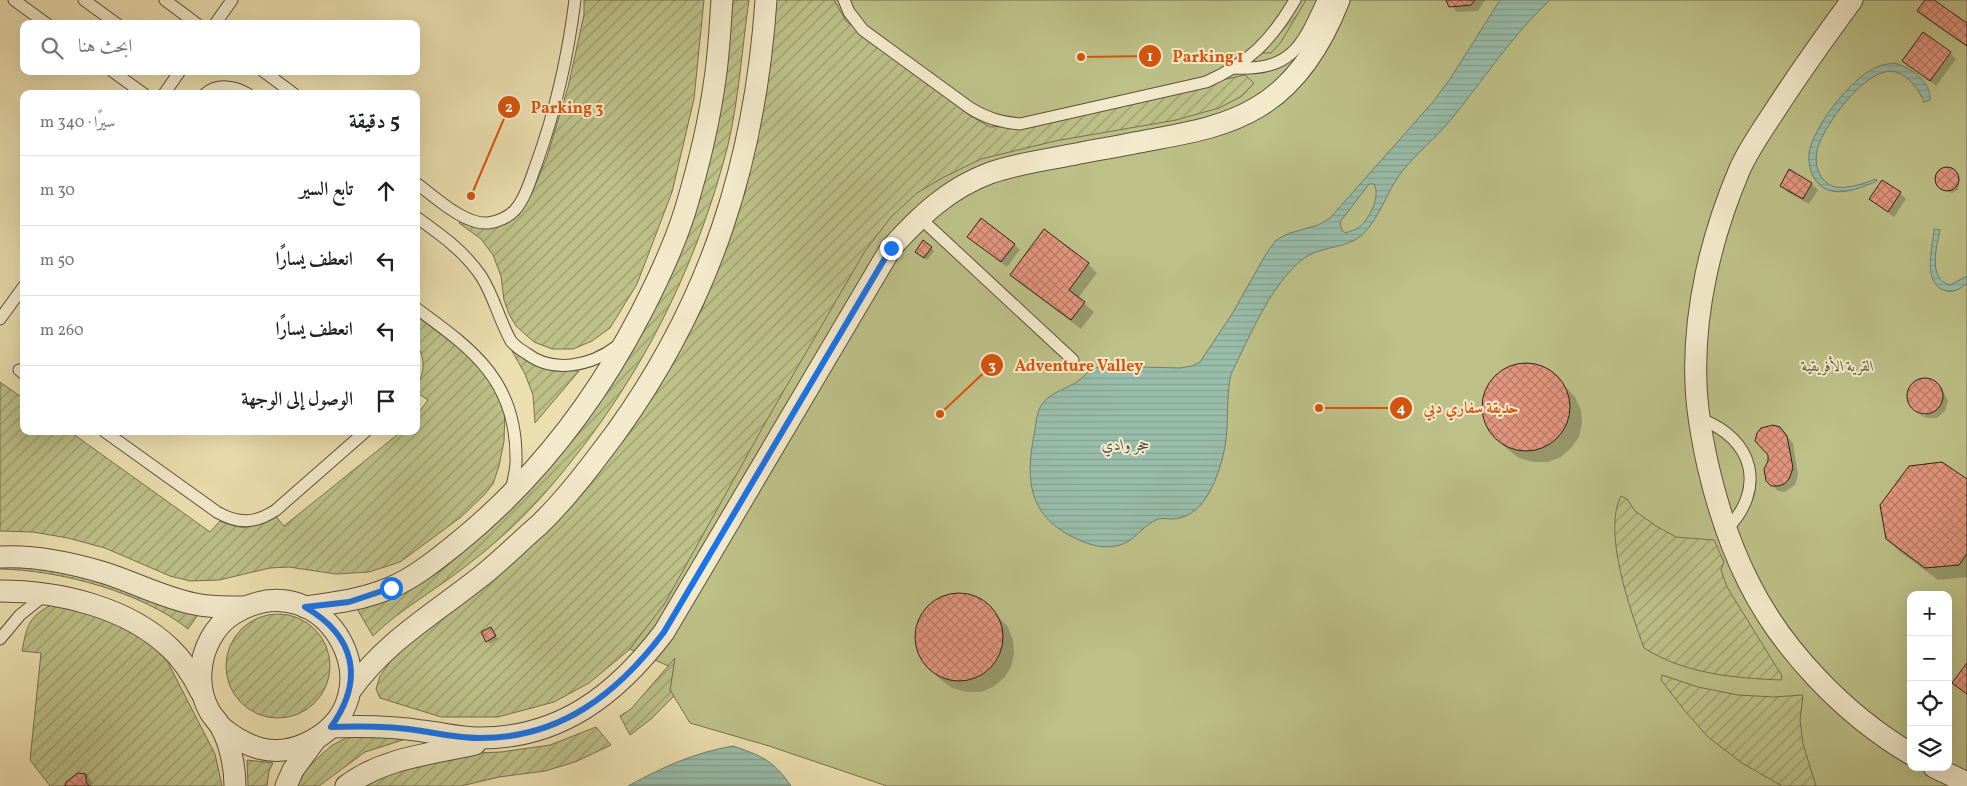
<!DOCTYPE html>
<html lang="ar">
<head>
<meta charset="utf-8">
<style>
	body { margin:0; font-family:Vollkorn,Amiri,serif; background:#f6f6f6; color:#202124; direction:rtl }
	.controls { position:absolute; right:15px; bottom:15px; display:grid; overflow:hidden; border-radius:10px; box-shadow:0 5px 20px #0002 }
	.controls button { width:45px; height:45px; display:grid; place-items:center; padding:0; border:0; border-bottom:1px solid #e0e0e0; background:#fff; color:#202124; font:25px sans-serif }
	.stop { position:absolute; width:15px; height:15px; margin:-11px; border:4px solid #1a73e8; border-radius:50%; background:#fff }
	.stop.end { background:#1a73e8; border-color:#fff; box-shadow:0 1px 5px #0008 }
	.list { margin:0; padding:0; list-style:none }
	h2 { display:flex; justify-content:space-between; align-items:center; height:65px; margin:0; padding:0 20px; font-size:21px }
	h2 small { font-size:16px; font-weight:400; color:#757577 }
	.list li { display:grid; grid-template-columns:32px 1fr auto; gap:15px; align-items:center; box-sizing:border-box; height:70px; padding:0 20px; border-top:1px solid #e0e0e0 }
	.list b { display:block; font-size:19px; white-space:nowrap }
	.list em { font-size:16px; font-style:normal; color:#757577 }
	.icon { flex:none; width:28px; height:28px; fill:none; stroke:currentColor; stroke-width:2; stroke-linecap:round; stroke-linejoin:round }
	.map { position:relative; flex:none; width:1967px; height:786px; overflow:hidden; direction:ltr }
	.search { position:absolute; background:#fff; box-shadow:0 5px 20px #0002; left:20px; top:20px; width:400px; height:55px; display:flex; align-items:center; gap:12px; box-sizing:border-box; padding:0 18px; border-radius:10px; color:#757577; font-size:19px }
	.panel { position:absolute; background:#fff; box-shadow:0 5px 20px #0002; left:20px; top:90px; width:400px; height:345px; border-radius:10px; direction:rtl }
	.map>svg:first-child { display:block }
	.green { fill:#bdc087; stroke:#767150; fill-rule:evenodd }
	.garden { fill:url(#garden-furrows); stroke:#767150 }
	.water { fill:url(#water-rules); stroke:#6f7f70; fill-rule:evenodd }
	.shadow { fill:#0003 }
	.building { fill:url(#building-cross-hatch); stroke:#2f2219 }
	.lines { fill:none; stroke-linecap:round; stroke-linejoin:round }
	.service-casing { stroke:#5e513e; stroke-width:13 }
	.minor-casing { stroke:#5e513e; stroke-width:23 }
	.service { stroke:#f3eacb; stroke-width:11 }
	.minor { stroke:#f3eacb; stroke-width:21 }
	.route { stroke:#1a73e8; stroke-width:6 }
	.labels { text-anchor:middle; dominant-baseline:central; stroke-width:4; stroke-linejoin:round; paint-order:stroke }
	.park-label { font-size:15px; font-style:italic; fill:#5a513a; stroke:#f3eacb }
	.water-label { font-size:16px; font-style:italic; fill:#4f5044; stroke:#f3eacb }
	.leader { fill:none; stroke:#d6540d; stroke-width:2 }
	.callout-dot { fill:#d6540d; stroke:#f3eacb; stroke-width:2 }
	.mark-label { font-size:15px; text-anchor:middle; font-weight:bold; fill:#fff }
	.callout-label { font-size:16px; text-anchor:middle; font-weight:bold; fill:#d6540d; stroke:#f3eacb; stroke-width:4; stroke-linejoin:round; paint-order:stroke }
</style>
</head>
<body>
<div class="map">
<svg width="1967" height="786" viewBox="0 0 1967 786">
	<defs>
		<pattern id="garden-furrows" width="10" height="10" patternUnits="userSpaceOnUse" patternTransform="scale(1.25)"><rect width="10" height="10" fill="#bdc087"/><path d="M-1 1l2-2M0 10L10 0M9 11l2-2" fill="none" stroke="#9a9c6e"/></pattern>
		<pattern id="water-rules" width="6" height="5" patternUnits="userSpaceOnUse" patternTransform="scale(1.25)"><rect width="6" height="5" fill="#99bdaa"/><path d="M0 2.5h6" fill="none" stroke="#84a292"/></pattern>
		<pattern id="building-cross-hatch" width="8" height="8" patternUnits="userSpaceOnUse" patternTransform="scale(1.25)"><rect width="8" height="8" fill="#e3967e"/><path d="M0 0l8 8M0 8l8-8" fill="none" stroke="#b87a66"/></pattern>
	</defs>
	<rect width="100%" height="100%" fill="#ecdfaf"/>
	<filter id="stains"><feTurbulence type="fractalNoise" baseFrequency=".004" numOctaves="4"/><feColorMatrix values="0 0 0 0 .2 0 0 0 0 .09 0 0 0 0 .02 0 0 0 .5 -.17"/></filter>
	<radialGradient id="worn" r=".72"><stop offset=".6" stop-color="#630" stop-opacity="0"/><stop offset="1" stop-color="#630" stop-opacity=".3"/></radialGradient>
	<!-- green -->
	<path class="green" d="M786,0H1967V786H887L769,746L690,723L670,690L673,668L578,626L751,222ZM1911,595H1948V767H1911Z"/>
	<!-- garden -->
	<g class="garden">
		<path d="M584,0H704L694,99L672,192L637,284L610,328L592,341L573,349H552L534,342L516,326L509,314L504,300L501,276L493,255L481,239L459,223L465,214L484,228L496,227L516,210L536,183L547,157L568,87L584,15Z"/>
		<path d="M732,0H749C742,48 739,98 728,145C700,254 652,356 584,445C561,475 537,504 510,529C486,551 461,571 434,589C413,604 392,617 373,636L357,609L524,488L671,266Z"/>
		<path d="M776,0H834L846,21L969,115L990,127L1008,126L1245,75L1254,83L1242,96L1219,108L1176,120L1055,141L981,159L942,178L917,193L891,217L865,251L768,418L665,603L629,650L589,683L554,702L498,717H441L380,698L376,689L380,676L395,655L411,639L493,580L677,351L702,309L745,193L757,128Z"/>
		<path d="M1297,0H1306L1281,42L1271,53H1261Z"/>
		<path d="M416,308L477,352L505,407L504,441L499,466L493,484L484,495L461,517L400,562L369,572L336,574L289,567L270,568L219,580L190,581L170,576L105,548L68,538L33,532L0,531V382L24,399V431H69L210,532L220,521C247,531 250,530 273,513L284,526L402,431H416V416L428,400L416,392C418,382 424,374 423,363C422,348 412,342 420,328L416,325Z"/>
		<path d="M512,351C537,366 549,370 579,371L535,423L533,395L525,374Z"/>
		<path d="M1621,496L1627,499L1635,511L1656,526L1676,537L1714,540L1724,562L1721,570L1727,587L1782,676L1781,680C1734,678 1685,674 1644,648C1631,612 1602,532 1621,496Z"/>
		<path d="M0,554L32,556L200,612L188,629C142,592 59,570 0,569Z"/>
		<path d="M55,603L79,605L143,633L164,655L215,754L222,786H50L30,760L41,653L22,651C27,624 29,616 55,603Z"/>
		<circle cx="278" cy="666" r="52"/>
		<path d="M675,658L670,690L674,696L651,719L630,735L620,716L631,709Z"/>
		<path d="M1662,675L1698,687L1738,695L1774,697L1803,695L1800,720L1803,744L1816,786H1782L1742,763L1708,737L1685,711L1661,680Z"/>
		<path d="M596,727L611,745L575,762L545,771L499,777L461,786H348L454,754L501,752L550,745Z"/>
		<path d="M355,733L415,736L365,752L319,786H297L307,768L331,746Z"/>
		<path d="M247,760L273,763L269,771L267,786H248Z"/>
	</g>
	<!-- water -->
	<g class="water">
		<path d="M1500,0H1550C1511,36 1483,81 1449,122C1435,138 1418,152 1404,169C1387,189 1381,217 1362,235C1347,248 1326,246 1309,255C1274,276 1249,338 1231,374C1227,392 1228,409 1227,427C1226,451 1219,477 1206,498C1198,510 1186,519 1172,519C1166,519 1160,517 1154,521C1142,527 1134,541 1120,545C1105,549 1091,546 1077,539C1029,517 1025,482 1034,435C1036,425 1036,411 1043,403C1051,392 1067,389 1078,381C1083,378 1087,372 1092,369C1096,368 1100,367 1103,366L1180,368L1192,366L1200,362L1232,314L1266,254L1276,240L1287,234L1318,225L1330,218L1432,103L1450,79ZM1369,184H1374C1381,197 1369,220 1358,228C1355,230 1350,231 1346,233L1342,231L1340,222Z"/>
		<path d="M1894,63C1911,67 1931,82 1930,100L1924,102C1919,90 1910,77 1896,72C1868,64 1825,124 1818,147C1813,162 1818,183 1836,187C1849,189 1865,183 1876,179L1877,181C1856,190 1827,202 1813,176C1810,170 1808,159 1809,153C1814,126 1846,86 1869,71C1877,66 1885,64 1894,63Z"/>
		<path d="M1934,229L1940,230C1936,248 1928,279 1950,285L1967,276V283C1960,289 1953,294 1943,290C1922,280 1933,248 1934,229Z"/>
		<path d="M733,746C762,756 773,760 791,786H628C663,767 693,753 733,746Z"/>
	</g>
	<!-- shadow -->
	<g class="shadow">
		<path d="M1448,0H1485L1478,11L1457,12Z"/>
		<path d="M1926,0H1932L1967,24V47L1928,20L1918,11Z"/>
		<path d="M1950,53L1956,59L1936,86L1903,60Z"/>
		<path d="M1946,168L1953,170L1960,179L1958,190L1952,193L1945,191L1936,180L1938,173Z"/>
		<path d="M1790,171L1812,184L1818,190L1809,204L1787,192L1781,185Z"/>
		<path d="M1900,193L1906,199L1894,217L1871,199Z"/>
		<path d="M969,237L1014,244L1020,250L1007,267Z"/>
		<path d="M931,248L934,251L927,260L919,254Z"/>
		<path d="M1088,264L1097,273L1078,298L1094,312L1081,329L1021,284L1012,275Z"/>
		<path d="M1528,364L1542,367L1553,374L1575,397L1581,410L1582,423L1579,437L1571,448L1561,457L1548,462H1533L1519,458L1507,449L1495,436L1487,424L1483,410L1485,395L1491,382L1501,372L1515,365Z"/>
		<path d="M1922,380L1932,381L1937,385L1943,391L1948,401L1945,411L1937,418H1927L1922,416L1920,414L1925,416L1926,414L1916,410L1909,400V389L1912,385Z"/>
		<path d="M1779,428L1793,443L1798,475L1795,485L1785,492L1778,491L1767,480L1769,461Z"/>
		<path d="M1967,481V577L1938,580L1899,551L1887,539Z"/>
		<path d="M961,594L974,597L986,604L1008,627L1013,640L1014,654L1011,667L1004,678L993,687L981,692H966L952,688L940,679L927,666L919,654L916,640L917,625L924,612L934,602L947,595Z"/>
		<path d="M490,628L498,639L490,644L482,633Z"/>
		<path d="M86,775L92,781L91,786H67Z"/>
	</g>
	<!-- building -->
	<g class="building">
		<path d="M1446,0H1475L1471,5L1449,7Z"/>
		<path d="M1925,0H1934L1967,23V46L1917,11Z"/>
		<path d="M1923,32L1951,52L1930,81L1902,61Z"/>
		<circle cx="1947" cy="179" r="12"/>
		<path d="M1789,169L1812,183L1803,199L1780,186Z"/>
		<path d="M1882,180L1901,192L1888,212L1869,199Z"/>
		<path d="M981,218L1015,244L1001,262L967,237Z"/>
		<path d="M1044,229L1089,263L1069,290L1085,302L1071,320L1010,275Z"/>
		<path d="M923,240L932,247L924,258L915,252Z"/>
		<circle cx="1526" cy="407" r="44"/>
		<circle cx="1925" cy="396" r="18"/>
		<path d="M1773,425L1780,427L1787,436L1793,468L1789,479L1784,484L1778,486H1771L1766,481L1764,469L1768,461V455L1755,441L1757,433L1761,428Z"/>
		<path d="M1942,462L1967,479V554L1959,565L1925,568L1886,539L1880,505L1909,466Z"/>
		<circle cx="959" cy="637" r="44"/>
		<path d="M491,627L496,636L486,642L481,632Z"/>
		<path d="M1967,663V694L1952,683Z"/>
		<path d="M78,773L86,774V782L89,786H65L66,782Z"/>
	</g>
	<g class="lines">
		<defs>
			<g id="service">
				<path d="M14,0L47,24"/>
				<path d="M84,0L117,24"/>
				<path d="M165,0L197,24"/>
				<path d="M844,0L849,12L863,30L970,108C986,118 1000,122 1020,124L1206,82C1249,63 1271,41 1295,0"/>
				<path d="M215,24L232,0"/>
				<path d="M1234,68C1292,71 1302,46 1323,0"/>
				<path d="M112,71L144,94"/>
				<path d="M263,71L294,94"/>
				<path d="M164,94L180,71"/>
				<path d="M205,94C217,83 235,86 248,94"/>
				<path d="M416,183C434,196 464,225 488,223C497,222 509,217 515,210C526,197 531,178 537,162C556,109 568,56 575,0"/>
				<path d="M416,217C440,234 464,251 481,276C494,296 499,320 511,341C515,346 521,350 526,353C553,374 591,366 617,346"/>
				<path d="M919,217L1073,360"/>
				<path d="M416,308C472,349 516,380 516,457C517,468 513,480 511,491"/>
				<path d="M0,319L24,286"/>
				<path d="M19,370L24,374"/>
				<path d="M1700,419C1754,438 1767,489 1726,530"/>
				<path d="M104,431L217,512C238,524 255,524 276,510L366,431"/>
				<path d="M0,639L20,615L45,595"/>
			</g>
			<g id="minor">
				<path d="M1852,0C1824,38 1797,76 1772,115C1760,133 1747,152 1739,171C1711,237 1693,312 1696,384C1697,411 1702,439 1708,466C1717,505 1730,545 1748,581C1782,650 1845,715 1911,754"/>
				<path d="M0,557C35,555 72,563 105,573C136,583 164,598 195,604C212,608 228,607 245,607"/>
				<path d="M0,591C59,591 127,607 170,648C184,661 193,676 201,692"/>
				<path d="M305,607C335,603 361,600 390,588C414,578 436,560 456,544C534,481 595,402 641,313C658,280 674,246 685,211C698,168 709,124 715,79C719,53 720,26 722,0"/>
				<path d="M350,691C386,641 432,615 479,578C500,562 519,542 539,525C568,497 593,463 617,431C711,300 755,161 766,0"/>
				<path d="M221,727C247,748 273,758 305,744C403,701 327,556 233,614C214,626 202,650 201,672C200,685 203,700 210,712C213,717 218,722 221,727C230,743 235,767 235,786"/>
				<path d="M331,727C362,726 392,726 422,731C441,733 459,738 478,738C560,739 617,694 664,632L891,248C920,216 949,188 990,173C1013,165 1037,161 1060,157C1090,151 1120,146 1150,140C1187,133 1225,127 1258,107C1297,84 1323,41 1339,0"/>
				<path d="M1934,767L1967,783"/>
				<path d="M286,786L293,770L315,740"/>
				<path d="M346,786C383,758 431,754 475,744"/>
			</g>
		</defs>
		<!-- service casing -->
		<use href="#service" class="service-casing"/>
		<!-- minor casing -->
		<use href="#minor" class="minor-casing"/>
		<!-- service -->
		<use href="#service" class="service"/>
		<!-- minor -->
		<use href="#minor" class="minor"/>
	</g>
	<g class="lines">
		<!-- route -->
		<path class="route" d="M391,588L349,602L305,607C355,636 365,679 331,727C362,726 392,726 422,731C441,734 459,738 478,738C560,739 617,694 664,632L891,248"/>
	</g>
	<g class="labels">
		<!-- park labels -->
		<g class="park-label">
			<text x="1838" y="367">القرية الأفريقية</text>
		</g>
		<!-- water labels -->
		<g class="water-label">
			<text x="1126" y="446">حجر وادي</text>
		</g>
	</g>
	<!-- callouts -->
	<path class="leader" d="M1081 57L1150 56M471 196L509 107M940 414L992 365M1319 408L1401 408"/>
	<g class="callout-dot">
		<circle cx="1081" cy="57" r="5"/>
		<circle cx="471" cy="196" r="5"/>
		<circle cx="940" cy="414" r="5"/>
		<circle cx="1319" cy="408" r="5"/>
		<circle cx="1150" cy="56" r="12"/>
		<circle cx="509" cy="107" r="12"/>
		<circle cx="992" cy="365" r="12"/>
		<circle cx="1401" cy="408" r="12"/>
	</g>
	<g class="mark-label">
		<text x="1150" y="61">1</text>
		<text x="509" y="112">2</text>
		<text x="992" y="370">3</text>
		<text x="1401" y="413">4</text>
	</g>
	<g class="callout-label">
		<text x="1208" y="62">Parking 1</text>
		<text x="567" y="113">Parking 3</text>
		<text x="1079" y="371">Adventure Valley</text>
		<text x="1471" y="413">حديقة سفاري دبي</text>
	</g>
	<rect width="100%" height="100%" filter="url(#stains)"/>
	<rect width="100%" height="100%" fill="url(#worn)"/>
</svg>
<div class="controls">
<button>+</button>
<button>−</button>
<button><svg class="icon" aria-label="locate" viewBox="0 0 24 24"><circle cx="12" cy="12" r="6"/><path d="M12 2v4M12 18v4M2 12h4M18 12h4"/></svg></button>
<button><svg class="icon" aria-label="layers" viewBox="0 0 24 24"><path d="M12 4l9 5-9 5-9-5zM3 14l9 5 9-5"/></svg></button>
</div>
<div class="stop" style="left:391px;top:588px"></div>
<div class="stop end" style="left:891px;top:248px"></div>
<div class="search"><svg class="icon" aria-label="search" viewBox="0 0 24 24"><circle cx="10" cy="10" r="6"/><path d="M15 15l6 6"/></svg>ابحث هنا</div>
<section class="panel">
<h2>5 دقيقة<small>سيرًا · 340 m</small></h2>
<ul class="list">
<li><svg class="icon" aria-label="ahead" viewBox="0 0 24 24"><path d="M12 20V5M6 11l6-6 6 6"/></svg><div><b>تابع السير</b></div><em>30 m</em></li>
<li><svg class="icon" aria-label="left" viewBox="0 0 24 24"><path d="M17 20v-9H6M10 6l-5 5 5 5"/></svg><div><b>انعطف يسارًا</b></div><em>50 m</em></li>
<li><svg class="icon" aria-label="left" viewBox="0 0 24 24"><path d="M17 20v-9H6M10 6l-5 5 5 5"/></svg><div><b>انعطف يسارًا</b></div><em>260 m</em></li>
<li><svg class="icon" aria-label="arrive" viewBox="0 0 24 24"><path d="M6 21V4h12l-3 4 3 4H6"/></svg><div><b>الوصول إلى الوجهة</b></div></li>
</ul>
</section>
</div>
</body>
</html>
